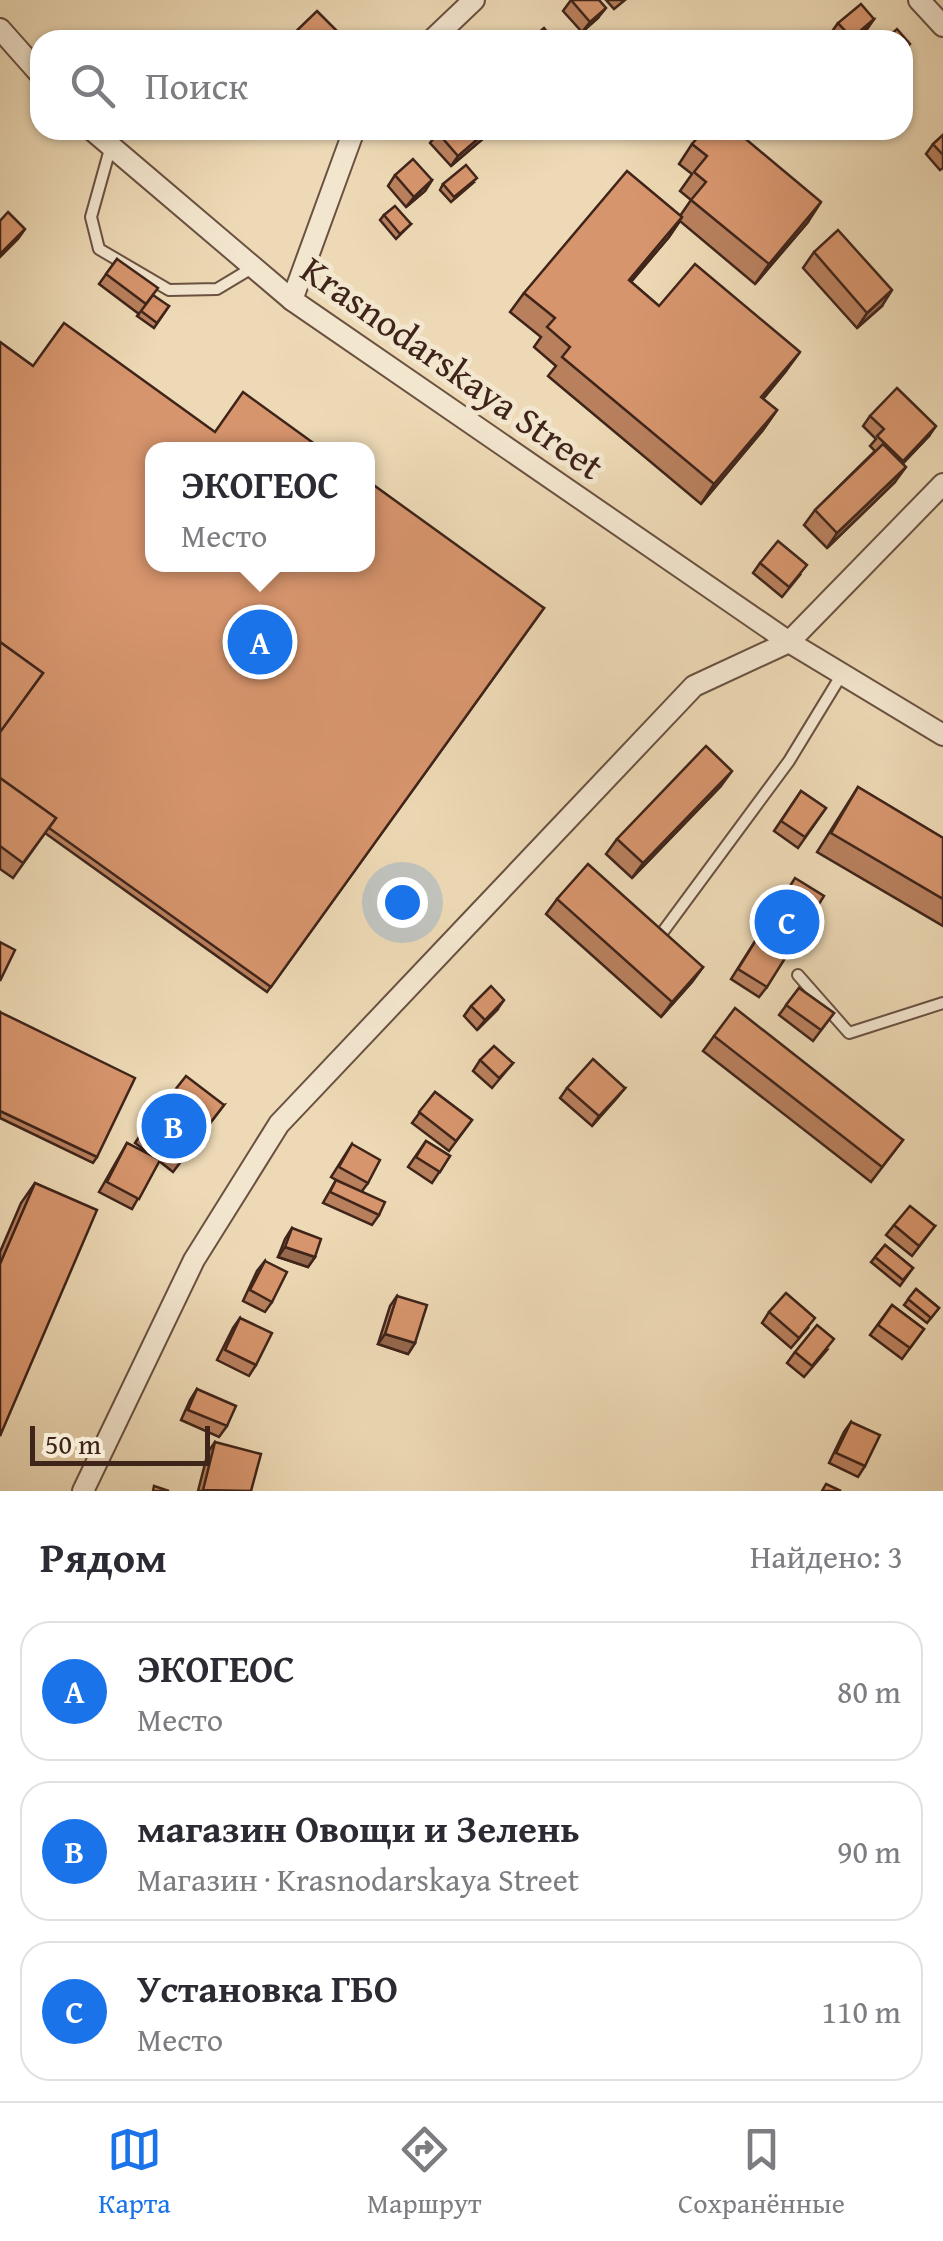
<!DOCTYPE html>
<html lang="ru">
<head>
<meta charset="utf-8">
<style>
	body { margin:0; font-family:"Gentium Book Plus",serif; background:#f2f2f3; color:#2b2b33 }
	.scale { position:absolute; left:30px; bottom:25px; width:180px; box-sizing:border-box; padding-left:10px; border:5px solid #3f241a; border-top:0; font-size:28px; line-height:35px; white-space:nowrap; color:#3f241a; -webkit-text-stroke:8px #f3e6cf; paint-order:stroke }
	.you { position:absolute; left:402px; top:902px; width:35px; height:35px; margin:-25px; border:8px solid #fff; border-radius:50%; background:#1a73e8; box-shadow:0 0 0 15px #1a73e833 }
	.badge { display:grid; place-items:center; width:65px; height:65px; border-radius:50%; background:#1a73e8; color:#fff; font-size:32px; font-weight:700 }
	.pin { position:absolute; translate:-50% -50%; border:5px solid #fff; box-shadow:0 2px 10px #0006 }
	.popup { position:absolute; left:145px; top:442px; width:230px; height:130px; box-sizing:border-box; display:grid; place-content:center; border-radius:20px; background:#fff; filter:drop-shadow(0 2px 8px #0005); font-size:32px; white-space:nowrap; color:#7c7c81 }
	.popup b { font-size:38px; color:#2b2b33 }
	.popup::after { content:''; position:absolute; left:50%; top:100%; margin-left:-20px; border:20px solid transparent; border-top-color:#fff }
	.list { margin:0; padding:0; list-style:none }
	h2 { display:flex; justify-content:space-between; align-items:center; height:130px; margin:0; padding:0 40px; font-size:42px }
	h2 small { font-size:32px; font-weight:400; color:#7c7c81 }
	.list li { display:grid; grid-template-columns:65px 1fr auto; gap:30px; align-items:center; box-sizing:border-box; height:140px; margin:0 20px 20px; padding:0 20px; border:2px solid #e1e1e2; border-radius:30px }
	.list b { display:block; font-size:38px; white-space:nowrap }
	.list p { margin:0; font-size:32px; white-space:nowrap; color:#7c7c81 }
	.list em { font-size:32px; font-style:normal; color:#7c7c81 }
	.icon { flex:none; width:55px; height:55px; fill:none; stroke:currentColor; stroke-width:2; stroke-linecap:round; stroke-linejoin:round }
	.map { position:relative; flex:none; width:943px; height:1491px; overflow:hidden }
	.search { position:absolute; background:#fff; box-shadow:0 2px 8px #0004; left:30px; right:30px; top:30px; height:110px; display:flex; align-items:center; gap:25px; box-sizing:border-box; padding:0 35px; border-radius:30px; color:#7c7c81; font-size:38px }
	.sheet { height:610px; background:#fff }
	nav { display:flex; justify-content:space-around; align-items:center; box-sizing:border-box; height:140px; border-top:2px solid #e1e1e2; background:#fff; font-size:28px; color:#7c7c81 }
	nav a { display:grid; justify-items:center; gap:5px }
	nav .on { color:#1a73e8 }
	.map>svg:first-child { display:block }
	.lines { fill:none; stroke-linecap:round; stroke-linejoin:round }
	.lane-casing { stroke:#6a5141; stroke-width:14 }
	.street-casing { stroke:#6a5141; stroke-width:24 }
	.lane { stroke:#f3e6cf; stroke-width:10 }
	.street { stroke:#f3e6cf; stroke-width:20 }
	.wall { fill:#b9805e; stroke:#3f241a; stroke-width:2.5 }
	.shaded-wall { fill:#96684c; stroke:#3f241a; stroke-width:2.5 }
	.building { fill:#d7956d; stroke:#3f241a; stroke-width:2.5 }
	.labels { text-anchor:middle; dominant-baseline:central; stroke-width:10; stroke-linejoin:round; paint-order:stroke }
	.street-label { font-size:38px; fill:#3f241a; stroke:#f3e6cf }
</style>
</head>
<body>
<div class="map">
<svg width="943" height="1491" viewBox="0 0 943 1491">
	<rect width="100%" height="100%" fill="#edd9b5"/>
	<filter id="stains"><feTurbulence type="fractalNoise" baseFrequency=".002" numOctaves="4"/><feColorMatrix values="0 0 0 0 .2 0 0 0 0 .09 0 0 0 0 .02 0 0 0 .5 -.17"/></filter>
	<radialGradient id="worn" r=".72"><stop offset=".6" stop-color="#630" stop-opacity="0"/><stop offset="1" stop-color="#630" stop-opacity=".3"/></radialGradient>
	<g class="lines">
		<defs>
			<g id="lane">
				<path d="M110,149L91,217L99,249L169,290L217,289L252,268"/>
				<path d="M662,933L789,761L842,674"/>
				<path d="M798,975L849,1033L943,1003"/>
			</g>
			<g id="street">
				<path d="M919,0L943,26"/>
				<path d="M0,29L40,74"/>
				<path d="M432,40L474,0"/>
				<path d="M92,130L292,300L789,642L943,735"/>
				<path d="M292,300L354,130"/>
				<path d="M83,1491L194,1260L279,1124L694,686L789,642L943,484"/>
			</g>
		</defs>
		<!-- lane casing -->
		<use href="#lane" class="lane-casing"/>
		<!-- street casing -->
		<use href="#street" class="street-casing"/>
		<!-- lane -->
		<use href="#lane" class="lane"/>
		<!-- street -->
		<use href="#street" class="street"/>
	</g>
	<!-- wall -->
	<g class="wall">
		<path d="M571,0L598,18L582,32L563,11Z"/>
		<path d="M606,0H625L614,9Z"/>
		<path d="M874,19L867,29L855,40H837L831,33L838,23Z"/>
		<path d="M438,133L485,137L451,166L430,143Z"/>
		<path d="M943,135V168L940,170L926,154L933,144Z"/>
		<path d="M692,144L808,222L755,284L680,221L669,237L631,282L659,306L786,371L763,399L777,410L763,430L701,504L548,376L556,366L534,347L541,337L510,312L524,293L680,216L691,200L680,191L692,174L679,164Z"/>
		<path d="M395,175L432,180L425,191L406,207L388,186Z"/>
		<path d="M473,183L451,202L440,190L443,184Z"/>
		<path d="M384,215L411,224L396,239L380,220Z"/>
		<path d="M814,252L882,306L857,328L803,268Z"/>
		<path d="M117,259L150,298L169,306L154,328L137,316L140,312L139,314L99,284Z"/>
		<path d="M0,342L33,366L215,432L544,608L267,992L45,833L13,878L0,869Z"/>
		<path d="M870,416L929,436L902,464L895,482L827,548L804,525L815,510L875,451L870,446L876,439L863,426Z"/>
		<path d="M760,563L800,575L782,597L753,573Z"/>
		<path d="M721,786L632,878L606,854L617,839Z"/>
		<path d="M858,787L943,838V926L817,852Z"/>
		<path d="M801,791L826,808L798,848L774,831Z"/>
		<path d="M788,889L767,987L759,997L731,979Z"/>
		<path d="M557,899L703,967L692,982L661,1017L546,914Z"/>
		<path d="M799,988L834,1013L813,1041L779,1015Z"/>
		<path d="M471,1006L497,1010L477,1030L464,1016Z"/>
		<path d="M0,1012L97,1157L93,1163L0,1118Z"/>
		<path d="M714,1036L903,1140L871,1182L703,1051Z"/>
		<path d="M480,1060L513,1063L492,1088L473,1071Z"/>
		<path d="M567,1088H625L592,1126L560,1098Z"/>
		<path d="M435,1092L472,1120L449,1151L412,1123Z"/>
		<path d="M224,1105L173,1172L159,1161L132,1209L99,1192L127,1143L154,1157L135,1143L145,1128Z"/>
		<path d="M426,1141L450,1156L432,1183L408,1167Z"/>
		<path d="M352,1144L368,1183L362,1191L379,1215L372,1225L323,1203L336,1180L331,1177Z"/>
		<path d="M35,1183L0,1436V1252L21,1203Z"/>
		<path d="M894,1225L935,1226L912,1256L886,1235Z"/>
		<path d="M292,1228L315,1257L308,1267L278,1257L285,1239Z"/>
		<path d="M885,1245L913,1268L900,1286L871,1262Z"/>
		<path d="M265,1261L272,1302L265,1312L243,1301L257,1271Z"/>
		<path d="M916,1289L939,1308L927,1323L904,1305Z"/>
		<path d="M397,1296L415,1343L408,1354L378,1344L390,1306Z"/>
		<path d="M892,1305L924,1329L902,1359L870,1335Z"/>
		<path d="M769,1312L808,1328L791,1348L762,1323Z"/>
		<path d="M240,1318L256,1365L249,1376L217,1360L233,1328Z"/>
		<path d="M827,1350L804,1377L787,1363L795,1352Z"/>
		<path d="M197,1389L227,1426L219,1437L181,1420L190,1400Z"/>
		<path d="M851,1422L865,1466L858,1477L829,1463L844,1432Z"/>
		<path d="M215,1442L251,1491H198L208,1452Z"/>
	</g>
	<!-- shaded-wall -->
	<g class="shaded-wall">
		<path d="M606,8L598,18L582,32L590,22Z"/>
		<path d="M874,19L867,29L855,40H851Z"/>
		<path d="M488,130H490L485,137L451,166L458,156Z"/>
		<path d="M432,180L425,191L406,207L414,197Z"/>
		<path d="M821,202L808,222L755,284L769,264Z"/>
		<path d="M682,217L669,237L615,300L629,280Z"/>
		<path d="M25,229L18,239L0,257V254Z"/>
		<path d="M892,290L882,306L857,328L867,313Z"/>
		<path d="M800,352L786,371L748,417L761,397Z"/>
		<path d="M777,410L763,430L701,504L714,484Z"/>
		<path d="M936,426L929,436L896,471L903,461Z"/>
		<path d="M906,467L895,482L827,548L837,533Z"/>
		<path d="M732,771L721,786L632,878L643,863Z"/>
		<path d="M703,967L692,982L661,1017L672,1002Z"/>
		<path d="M504,1000L497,1010L477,1030L485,1020Z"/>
		<path d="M625,1088L617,1098L592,1126L599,1116Z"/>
		<path d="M285,1247L315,1257L308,1267L278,1257Z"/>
		<path d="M385,1334L415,1343L408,1354L378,1344Z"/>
	</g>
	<!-- building -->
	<g class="building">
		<path d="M571,0H599L606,8L590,22Z"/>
		<path d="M861,4L874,19L852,38L838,23Z"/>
		<path d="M317,11L340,34L334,40H287Z"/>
		<path d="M544,28L554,40H530Z"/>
		<path d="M897,29L910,44L903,51V40H885Z"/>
		<path d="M441,130H488L458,156L438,133Z"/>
		<path d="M704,130H735L821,202L769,264L691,200L706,182L694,172L707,156L692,144Z"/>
		<path d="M943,135V155L933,144Z"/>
		<path d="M413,159L432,180L414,197L395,175Z"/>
		<path d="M466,165L477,178L454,197L443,184Z"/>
		<path d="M627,171L682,217L629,280L659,306L695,264L800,352L761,397L777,410L714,484L562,357L570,347L547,327L555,318L524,293Z"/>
		<path d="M395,206L411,224L400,234L384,215Z"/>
		<path d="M8,212L25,229L0,254V221Z"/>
		<path d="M838,230L892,290L867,313L814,252Z"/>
		<path d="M117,259L158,288L146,304L106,274Z"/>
		<path d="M153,295L169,306L157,323L141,311Z"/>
		<path d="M64,323L215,432L243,392L323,450H152V564H368V481L544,608L271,987L49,828L56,818L0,778V732L43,673L0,642V342L33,366Z"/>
		<path d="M897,388L936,426L903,461L877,436L884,429L870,416Z"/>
		<path d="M883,444L906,467L837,533L815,510Z"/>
		<path d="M778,541L807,565L789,587L760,563Z"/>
		<path d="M0,642L43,673L0,732Z"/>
		<path d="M706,746L732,771L643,863L617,839Z"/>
		<path d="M0,778L56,818L23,863L0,846Z"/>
		<path d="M858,787L943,838V899L831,833Z"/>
		<path d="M801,791L826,808L805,837L781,821Z"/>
		<path d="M588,864L703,967L672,1002L557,899Z"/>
		<path d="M795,878L824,896L767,987L738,969Z"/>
		<path d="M0,942L15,950L0,981Z"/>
		<path d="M491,986L504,1000L485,1020L471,1006Z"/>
		<path d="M799,988L834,1013L821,1030L786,1005Z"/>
		<path d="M735,1008L903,1140L882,1167L714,1036Z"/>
		<path d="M0,1012L135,1078L97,1157L0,1111Z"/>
		<path d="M494,1046L513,1063L499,1078L480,1060Z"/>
		<path d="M593,1059L625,1088L599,1116L567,1088Z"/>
		<path d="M186,1076L224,1105L184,1157L145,1128Z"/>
		<path d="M435,1092L472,1120L456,1141L419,1112Z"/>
		<path d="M426,1141L450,1156L440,1172L416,1157Z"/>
		<path d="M127,1143L160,1160L139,1199L107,1182Z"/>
		<path d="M352,1144L380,1160L368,1183L339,1167Z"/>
		<path d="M336,1180L385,1202L379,1215L330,1192Z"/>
		<path d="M35,1183L97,1210L0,1436V1264Z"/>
		<path d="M910,1206L935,1226L919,1246L894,1225Z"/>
		<path d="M292,1228L321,1239L315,1257L285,1247Z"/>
		<path d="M885,1245L913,1268L903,1280L875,1257Z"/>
		<path d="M265,1261L287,1272L272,1302L250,1290Z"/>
		<path d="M916,1289L939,1308L931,1318L908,1299Z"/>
		<path d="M786,1293L815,1318L799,1338L769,1312Z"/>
		<path d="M397,1296L427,1305L415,1343L385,1334Z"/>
		<path d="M892,1305L924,1329L910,1348L878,1325Z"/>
		<path d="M240,1318L272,1333L256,1365L225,1350Z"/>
		<path d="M817,1325L834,1339L812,1366L795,1352Z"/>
		<path d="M197,1389L236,1406L227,1426L188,1410Z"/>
		<path d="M851,1422L880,1435L865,1466L836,1453Z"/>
		<path d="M215,1442L261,1454L251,1491L203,1490Z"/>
		<path d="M826,1484L841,1491H822Z"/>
		<path d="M154,1486L169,1491H153Z"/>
	</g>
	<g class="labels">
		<!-- street labels -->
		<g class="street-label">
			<text transform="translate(453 367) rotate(35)">Krasnodarskaya Street</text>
		</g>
	</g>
	<rect width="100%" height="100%" filter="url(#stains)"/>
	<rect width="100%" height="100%" fill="url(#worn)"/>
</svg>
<div class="scale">50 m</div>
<div class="you"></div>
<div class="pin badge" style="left:260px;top:642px">A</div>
<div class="popup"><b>ЭКОГЕОС</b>Место</div>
<div class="pin badge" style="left:174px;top:1126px">B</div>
<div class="pin badge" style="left:787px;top:922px">C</div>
<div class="search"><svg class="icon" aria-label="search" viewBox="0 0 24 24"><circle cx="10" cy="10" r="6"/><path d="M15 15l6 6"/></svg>Поиск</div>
</div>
<section class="sheet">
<h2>Рядом<small>Найдено: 3</small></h2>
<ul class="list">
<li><span class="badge">A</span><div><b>ЭКОГЕОС</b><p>Место</p></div><em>80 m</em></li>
<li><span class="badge">B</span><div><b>магазин Овощи и Зелень</b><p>Магазин · Krasnodarskaya Street</p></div><em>90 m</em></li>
<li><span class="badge">C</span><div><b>Установка ГБО</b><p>Место</p></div><em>110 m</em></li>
</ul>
</section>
<nav>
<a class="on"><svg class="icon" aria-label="map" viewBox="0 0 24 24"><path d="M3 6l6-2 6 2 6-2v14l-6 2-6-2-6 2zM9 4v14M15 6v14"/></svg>Карта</a>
<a><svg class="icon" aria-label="directions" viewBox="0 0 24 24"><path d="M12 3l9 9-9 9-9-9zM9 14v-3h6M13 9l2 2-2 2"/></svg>Маршрут</a>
<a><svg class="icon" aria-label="saved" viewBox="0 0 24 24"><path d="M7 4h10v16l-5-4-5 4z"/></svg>Сохранённые</a>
</nav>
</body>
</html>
